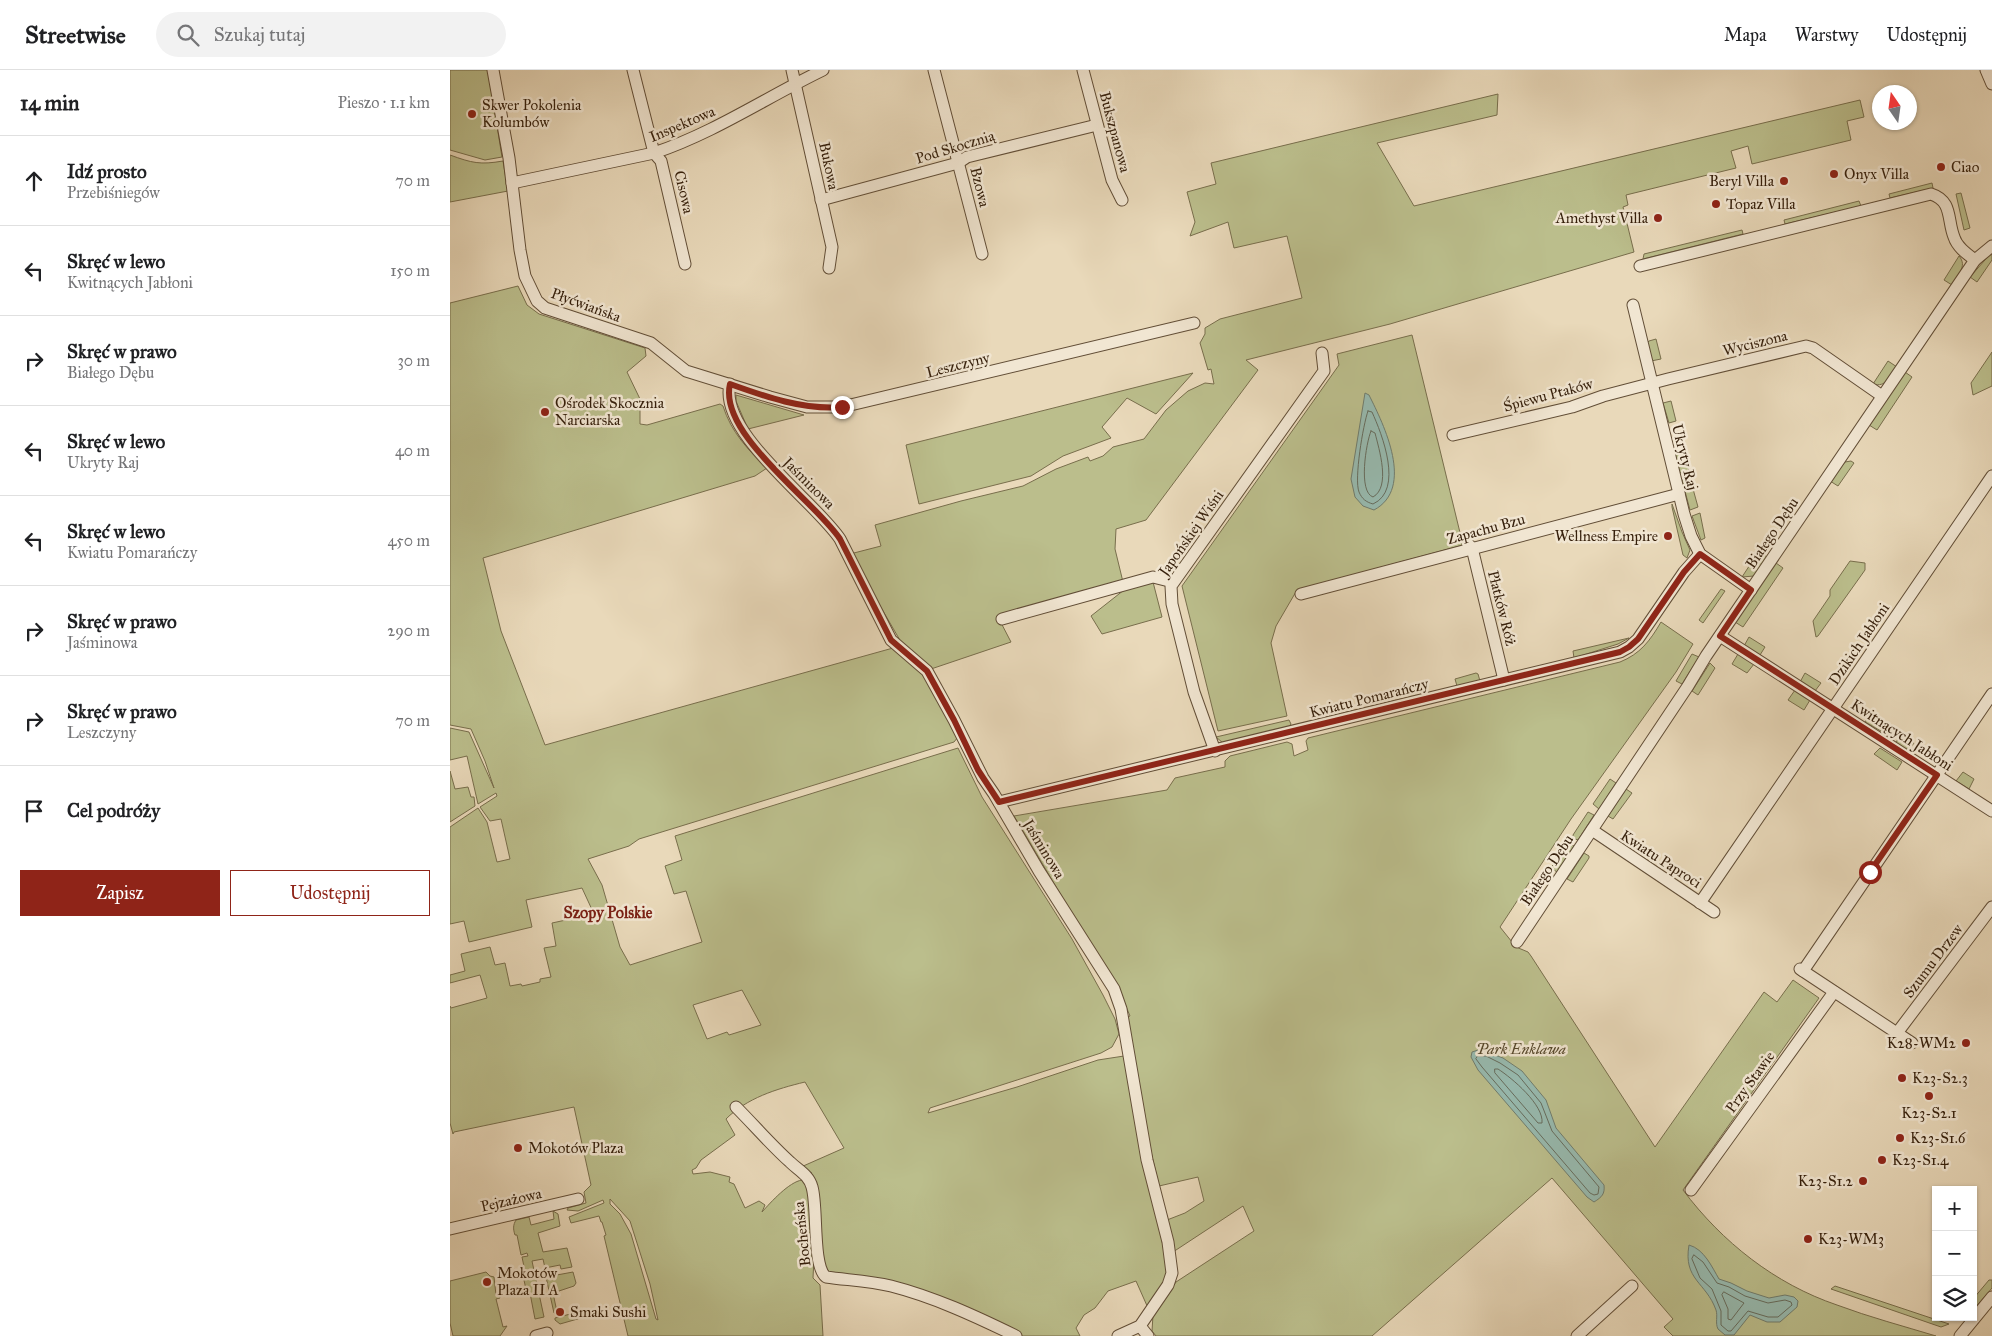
<!DOCTYPE html>
<html lang="pl">
<head>
<meta charset="utf-8">
<style>
	body { margin:0; font-family:"IM FELL Great Primer",serif; background:#f2f2f2; color:#202124 }
	.controls { position:absolute; right:15px; bottom:15px; display:grid; overflow:hidden; border-radius:0px; box-shadow:0 1px 4px #0004 }
	.controls button { width:45px; height:45px; display:grid; place-items:center; padding:0; border:0; border-bottom:1px solid #e0e0e0; background:#fff; color:#202124; font:25px sans-serif }
	.compass { position:absolute; left:1422px; top:15px; width:45px; height:45px; border-radius:50%; background:#fff; box-shadow:0 1px 4px #0004; rotate:347deg }
	.stop { position:absolute; width:15px; height:15px; margin:-11px; border:4px solid #8f2418; border-radius:50%; background:#fff }
	.stop.end { background:#8f2418; border-color:#fff; box-shadow:0 1px 5px #0008 }
	.list { margin:0; padding:0; list-style:none }
	h2 { display:flex; justify-content:space-between; align-items:center; height:65px; margin:0; padding:0 20px; font-size:21px }
	h2 small { font-size:16px; font-weight:400; color:#757577 }
	.list li { display:grid; grid-template-columns:32px 1fr auto; gap:15px; align-items:center; box-sizing:border-box; height:90px; padding:0 20px; border-top:1px solid #e0e0e0 }
	.list b { display:block; font-size:19px; white-space:nowrap }
	.list p { margin:0; font-size:16px; white-space:nowrap; color:#757577 }
	.list em { font-size:16px; font-style:normal; color:#757577 }
	.actions { display:flex; gap:10px; padding:15px 20px }
	.actions a { flex:1; padding:11px 0; border:1px solid #8f2418; border-radius:0px; text-align:center; font-size:18px; color:#8f2418 }
	.actions .main { background:#8f2418; color:#fff }
	.icon { flex:none; width:28px; height:28px; fill:none; stroke:currentColor; stroke-width:2; stroke-linecap:round; stroke-linejoin:round }
	.map { position:relative; flex:none; width:1542px; height:1266px; overflow:hidden }
	header { display:flex; align-items:center; gap:30px; box-sizing:border-box; height:70px; padding:0 25px; background:#fff; border-bottom:1px solid #e0e0e0 }
	header strong { font-size:24px }
	nav { display:flex; gap:28px; margin-inline-start:auto; font-size:18px }
	.search { width:350px; height:45px; background:#f2f2f2; display:flex; align-items:center; gap:12px; box-sizing:border-box; padding:0 18px; border-radius:28px; color:#757577; font-size:19px }
	main { display:flex }
	aside { flex:1; background:#fff }
	.map>svg:first-child { display:block }
	.green { fill:#bbbe8c; stroke:#786e4c; fill-rule:evenodd }
	.water { fill:#97baaf; stroke:#707c6d }
	.lines { fill:none; stroke-linecap:round; stroke-linejoin:round }
	.shore { stroke:#666c5d; stroke-width:1 }
	.street-casing { stroke:#624e37; stroke-width:13 }
	.street { stroke:#f1e6d2; stroke-width:11 }
	.route { stroke:#8f2418; stroke-width:6 }
	.poi-dot { fill:#8f2418; stroke:#f1e6d2; stroke-width:2 }
	.labels { text-anchor:middle; dominant-baseline:central; stroke-width:5; stroke-linejoin:round; paint-order:stroke }
	.poi-label { font-size:15px; fill:#351f0b; stroke:#f1e6d2; text-anchor:start }
	.street-label { font-size:15px; fill:#351f0b; stroke:#f1e6d2 }
	.park-label { font-size:15px; font-style:italic; fill:#56472b; stroke:#f1e6d2 }
	.neighbourhood-label { font-size:16px; font-weight:bold; fill:#7a1f14; stroke:#f1e6d2 }
</style>
</head>
<body>
<header>
<strong>Streetwise</strong>
<div class="search"><svg class="icon" aria-label="search" viewBox="0 0 24 24"><circle cx="10" cy="10" r="6"/><path d="M15 15l6 6"/></svg>Szukaj tutaj</div>
<nav><a>Mapa</a><a>Warstwy</a><a>Udostępnij</a></nav>
</header>
<main>
<aside>
<h2>14 min<small>Pieszo · 1.1 km</small></h2>
<ul class="list">
<li><svg class="icon" aria-label="ahead" viewBox="0 0 24 24"><path d="M12 20V5M6 11l6-6 6 6"/></svg><div><b>Idź prosto</b><p>Przebiśniegów</p></div><em>70 m</em></li>
<li><svg class="icon" aria-label="left" viewBox="0 0 24 24"><path d="M17 20v-9H6M10 6l-5 5 5 5"/></svg><div><b>Skręć w lewo</b><p>Kwitnących Jabłoni</p></div><em>150 m</em></li>
<li><svg class="icon" aria-label="right" viewBox="0 0 24 24"><path d="M7 20v-9h11M14 6l5 5-5 5"/></svg><div><b>Skręć w prawo</b><p>Białego Dębu</p></div><em>30 m</em></li>
<li><svg class="icon" aria-label="left" viewBox="0 0 24 24"><path d="M17 20v-9H6M10 6l-5 5 5 5"/></svg><div><b>Skręć w lewo</b><p>Ukryty Raj</p></div><em>40 m</em></li>
<li><svg class="icon" aria-label="left" viewBox="0 0 24 24"><path d="M17 20v-9H6M10 6l-5 5 5 5"/></svg><div><b>Skręć w lewo</b><p>Kwiatu Pomarańczy</p></div><em>450 m</em></li>
<li><svg class="icon" aria-label="right" viewBox="0 0 24 24"><path d="M7 20v-9h11M14 6l5 5-5 5"/></svg><div><b>Skręć w prawo</b><p>Jaśminowa</p></div><em>290 m</em></li>
<li><svg class="icon" aria-label="right" viewBox="0 0 24 24"><path d="M7 20v-9h11M14 6l5 5-5 5"/></svg><div><b>Skręć w prawo</b><p>Leszczyny</p></div><em>70 m</em></li>
<li><svg class="icon" aria-label="arrive" viewBox="0 0 24 24"><path d="M6 21V4h12l-3 4 3 4H6"/></svg><div><b>Cel podróży</b></div></li>
</ul>
<div class="actions"><a class="main">Zapisz</a><a>Udostępnij</a></div>
</aside>
<div class="map">
<svg width="1542" height="1266" viewBox="0 0 1542 1266">
	<rect width="100%" height="100%" fill="#e9d9ba"/>
	<filter id="stains"><feTurbulence type="fractalNoise" baseFrequency=".004" numOctaves="4"/><feColorMatrix values="0 0 0 0 .2 0 0 0 0 .09 0 0 0 0 .02 0 0 0 .5 -.17"/></filter>
	<radialGradient id="worn" r=".72"><stop offset=".6" stop-color="#630" stop-opacity="0"/><stop offset="1" stop-color="#630" stop-opacity=".3"/></radialGradient>
	<!-- green -->
	<g class="green">
		<path d="M0,0H38L52,87L35,90L0,80Z"/>
		<path d="M1048,24L1047,45L927,73L964,136L1410,30L1414,47L1397,51L1401,70L1302,94L1298,76L1281,81L1286,98L1176,125L1178,135L1173,137L1184,182L940,254L796,290L808,300L696,450L666,459L665,479L673,512L548,547L561,572L481,599L451,572L400,484L431,476L425,455L511,431L573,416L606,399L638,387L640,391L653,386L663,377L694,369L716,340L738,321L755,313L764,314L761,299L758,300L750,273L755,264V258L770,249L852,228L837,166L784,178L778,152L740,166L745,152L737,122L766,114L761,93Z"/>
		<path d="M0,85C22,93 30,95 53,91L58,121L0,132Z"/>
		<path d="M1482,113L1483,118L1440,128L1439,124Z"/>
		<path d="M1511,123L1520,158L1514,160L1506,124Z"/>
		<path d="M1409,131L1411,136L1335,154L1334,150Z"/>
		<path d="M1292,160L1293,164L1193,189L1194,184Z"/>
		<path d="M1542,182V190L1527,212L1520,207Z"/>
		<path d="M1509,186C1518,196 1507,206 1502,215L1494,210Z"/>
		<path d="M68,216L77,235L89,244L195,278L196,286L177,302L190,329V354L197,355L270,334L273,336C281,362 298,380 317,398L305,406L33,488L51,561L95,675L443,578C450,588 462,592 470,601C487,619 497,645 508,667L504,672L189,769L179,776L138,789L152,815L170,877L180,895L252,872L236,821L224,824L215,796L232,790L225,766L508,678L532,727L622,869L653,925L665,949L669,964L662,977L651,983L480,1038L478,1043L567,1017L648,990L674,986L718,1200L715,1209L698,1238L686,1211L658,1221L645,1238L634,1245L626,1258L630,1266H572L535,1248L381,1203L372,1196L367,1122L361,1102L356,1105L351,1097L394,1078L355,1012C326,1019 297,1028 276,1049L285,1065L251,1090L246,1098L242,1100L243,1104L260,1102L280,1107L279,1112L284,1114L295,1138L309,1131L315,1135L312,1142C321,1132 339,1112 352,1110L361,1122L364,1188L363,1208L370,1215L373,1266H178L154,1166L156,1165L152,1152H151L149,1146L121,1153L119,1147L154,1133L153,1130L128,1141L117,1140L118,1138L136,1133L134,1122L141,1115L124,1037L4,1062L3,1064L0,1053V936L1,938L37,928L30,905L0,913V905L15,901L11,884L40,877L45,895L55,893L60,916L71,914L72,916L90,912V909L101,907L94,878L106,876L102,853L144,844L132,818L76,830L82,857L19,872L14,851L0,854V757L28,738L37,752L47,792L60,789L51,749L40,751L30,737L47,726L46,723L28,734L17,686L0,690V658L19,662L44,718L35,691L21,659L0,655V233ZM292,920L311,955L279,965L277,962L257,969L243,935ZM160,1129L180,1151L200,1214L208,1250L206,1249L181,1164L170,1144L160,1134Z"/>
		<path d="M962,265L1013,475L847,520L826,556L821,573L837,646L768,661L732,516L889,295L887,284Z"/>
		<path d="M1206,269L1211,289L1201,291L1197,273L1199,271Z"/>
		<path d="M1542,282V316L1523,325L1521,313Z"/>
		<path d="M1438,291L1447,297C1440,306 1436,318 1423,314Z"/>
		<path d="M1455,302L1462,307L1427,360L1419,355Z"/>
		<path d="M743,303L706,344L677,328L652,357L661,368L613,386L581,406L469,434L456,375Z"/>
		<path d="M286,325L354,345L298,359L286,331Z"/>
		<path d="M1221,331L1226,351L1219,353L1213,333Z"/>
		<path d="M1234,380L1239,401L1230,403L1225,383Z"/>
		<path d="M1401,391L1404,393L1388,416L1380,411L1395,392Z"/>
		<path d="M1240,408L1248,437L1240,440L1232,410Z"/>
		<path d="M1222,434L1232,462L1240,480L1237,488L1233,485L1222,437Z"/>
		<path d="M1250,443L1255,468L1251,470L1242,446Z"/>
		<path d="M1309,481L1317,487L1304,506L1292,507Z"/>
		<path d="M1400,491L1415,493V500L1368,566L1366,567L1363,551L1380,526V520Z"/>
		<path d="M1326,493L1333,498L1293,557L1285,552Z"/>
		<path d="M703,512L712,547L652,564L641,546L674,520Z"/>
		<path d="M1271,519L1275,521L1253,553L1249,550Z"/>
		<path d="M1211,552L1243,574L1226,602L1121,749L1050,857L1066,877L1078,882L1081,886L1205,1077L1314,922L1327,932L1343,910L1369,928L1233,1120C1272,1172 1325,1214 1387,1235C1419,1247 1453,1256 1486,1266H1223L1214,1257L1223,1249L1102,1108L922,1266H706L702,1261L703,1245L726,1212L804,1161L793,1136L723,1182L717,1150L735,1143L754,1131L748,1107L709,1116L691,1039L678,947L680,946L668,917L640,874L564,746L717,720L725,708L775,697V691L780,686L837,672L842,674L844,686L858,680L856,671L858,668L1170,592C1190,584 1200,571 1211,552Z"/>
		<path d="M1299,567L1315,577L1310,585L1294,576Z"/>
		<path d="M1179,568L1168,574L1124,588L1123,581Z"/>
		<path d="M1242,584L1249,587L1232,614L1226,611Z"/>
		<path d="M1288,584L1304,594L1297,603L1282,594Z"/>
		<path d="M1260,593L1265,598L1248,625L1242,621Z"/>
		<path d="M1026,603L1028,604L1030,611L1007,616L1005,609Z"/>
		<path d="M1355,603L1371,613L1365,621L1350,612Z"/>
		<path d="M1345,620L1360,630L1354,640L1338,630Z"/>
		<path d="M1420,644L1442,658L1438,665L1415,652Z"/>
		<path d="M839,650L841,654L839,657L773,673L766,667Z"/>
		<path d="M1450,664L1464,673L1458,681L1446,673Z"/>
		<path d="M1430,678L1452,692L1447,700L1424,684Z"/>
		<path d="M0,701L5,719L18,717L21,727H24L25,736L0,752Z"/>
		<path d="M1513,702L1524,709L1519,719L1506,711Z"/>
		<path d="M1160,709L1166,713L1149,739L1143,734Z"/>
		<path d="M1176,719L1182,723L1163,749L1158,746Z"/>
		<path d="M1138,742L1144,745L1128,770L1123,768V765Z"/>
		<path d="M1119,773L1124,776L1107,802L1101,798L1117,774Z"/>
		<path d="M1134,783L1139,786V788L1123,812L1117,809Z"/>
		<path d="M103,1141L108,1144L110,1156L88,1163L93,1182L117,1178L122,1197L111,1199L110,1195L95,1198L93,1189L82,1191L94,1247L85,1249L79,1218L76,1219L73,1206H76L72,1187L78,1186L77,1183L71,1185L67,1165H65C63,1159 63,1155 66,1150L79,1147L81,1155L104,1149Z"/>
		<path d="M36,1202L40,1206L44,1207L46,1225L49,1224L50,1228L46,1229L53,1257L57,1256L50,1266H3L0,1253V1211Z"/>
		<path d="M123,1202L126,1213L124,1216L103,1223L107,1242L104,1243L96,1207Z"/>
		<path d="M1539,1210H1542V1218L1523,1240V1229Z"/>
		<path d="M1385,1216L1499,1254L1491,1257L1381,1219Z"/>
		<path d="M132,1241L131,1248L110,1254L105,1250V1248Z"/>
	</g>
	<!-- water -->
	<g class="water">
		<path d="M915,323L919,325C934,355 965,418 924,440L913,436L905,427L901,409Z"/>
		<path d="M1028,980L1037,982L1053,988L1072,1001L1096,1030L1106,1058L1154,1115C1155,1124 1152,1127 1144,1132L1137,1127L1028,1000L1021,987L1022,982Z"/>
		<path d="M1239,1175C1254,1179 1262,1197 1269,1209L1281,1213L1297,1221L1319,1228L1335,1225L1344,1227L1348,1231L1347,1237L1330,1252H1317L1300,1245L1284,1265H1275L1268,1259C1265,1253 1268,1246 1266,1240C1256,1212 1233,1210 1239,1175Z"/>
	</g>
	<g class="lines">
		<!-- shore -->
		<g class="shore">
			<path d="M918,341L922,342C932,364 954,420 923,434C916,432 912,429 909,422C904,409 913,355 918,341Z"/>
			<path d="M921,361L925,363C929,379 941,417 923,427C908,422 916,373 921,361Z"/>
			<path d="M1028,986H1036L1050,993L1068,1005L1091,1033L1102,1061L1149,1117L1148,1124L1144,1125L1140,1123L1032,997L1026,989Z"/>
			<path d="M1045,999H1048C1062,1008 1094,1035 1092,1053H1088L1045,1003Z"/>
			<path d="M1244,1185L1253,1192L1267,1213L1279,1217L1295,1226L1318,1233L1335,1230L1341,1232L1342,1235L1328,1247H1318L1298,1241L1281,1261H1278L1271,1255V1241L1262,1219L1250,1208L1242,1189Z"/>
			<path d="M1274,1222L1294,1233L1281,1250L1278,1249V1239L1272,1225Z"/>
		</g>
		<defs>
			<g id="street">
				<path d="M43,0L59,88L70,180L75,206L87,231L95,238L201,273L236,301L320,327L357,337H392L744,253"/>
				<path d="M183,0L204,83L211,91L235,194"/>
				<path d="M342,0L382,177L379,198"/>
				<path d="M484,0L532,184"/>
				<path d="M633,0L662,110L672,130"/>
				<path d="M1536,0L1542,14"/>
				<path d="M62,113L204,83C264,63 317,27 373,0"/>
				<path d="M371,130L508,93L517,87L647,55"/>
				<path d="M1190,196L1481,124C1503,131 1497,150 1504,167C1507,177 1517,184 1525,190"/>
				<path d="M1183,235L1234,444L1241,466L1250,484L1301,520"/>
				<path d="M280,314C268,363 365,431 390,469L441,570L477,601L504,650L533,708L544,724L589,801L664,919L671,939L697,1090L718,1172L722,1203L718,1215L690,1256L668,1266"/>
				<path d="M1003,365L1122,337L1153,326L1218,309L1356,276L1363,278L1432,326"/>
				<path d="M1018,474L1022,478L1054,610"/>
				<path d="M851,524L1229,424"/>
				<path d="M552,549L703,507L723,512"/>
				<path d="M1270,566L1542,741"/>
				<path d="M765,681L744,622L722,534L721,516L874,301L872,283"/>
				<path d="M549,732L1170,582L1179,577L1188,569L1234,502L1250,484"/>
				<path d="M1142,760L1264,842"/>
				<path d="M1250,833L1542,406"/>
				<path d="M1067,872L1238,616L1256,586L1525,190L1542,176"/>
				<path d="M1350,899L1462,973"/>
				<path d="M1353,901L1542,624"/>
				<path d="M1447,963L1542,837"/>
				<path d="M286,1037C304,1055 321,1075 340,1092C348,1100 359,1105 362,1117C368,1136 362,1196 376,1207C397,1210 420,1211 441,1216C484,1227 525,1246 566,1266"/>
				<path d="M1241,1120L1384,922"/>
				<path d="M0,1159L128,1129"/>
				<path d="M690,1256L698,1266"/>
				<path d="M86,1266L97,1263"/>
				<path d="M1127,1266L1182,1216"/>
				<path d="M1510,1266L1542,1227"/>
			</g>
		</defs>
		<!-- street casing -->
		<use href="#street" class="street-casing"/>
		<!-- street -->
		<use href="#street" class="street"/>
	</g>
	<g class="lines">
		<!-- route -->
		<path class="route" d="M392,337C353,340 316,327 280,314C268,364 365,431 390,469L441,570L477,601L504,650L528,700L549,732L1170,582L1179,577L1188,569L1234,502L1250,484L1301,520L1270,566L1487,705L1420,802"/>
	</g>
	<!-- markers -->
	<g class="poi-dot">
		<circle cx="22" cy="44" r="5"/>
		<circle cx="1491" cy="97" r="5"/>
		<circle cx="1384" cy="104" r="5"/>
		<circle cx="1334" cy="111" r="5"/>
		<circle cx="1266" cy="134" r="5"/>
		<circle cx="1208" cy="148" r="5"/>
		<circle cx="95" cy="342" r="5"/>
		<circle cx="1218" cy="466" r="5"/>
		<circle cx="1516" cy="973" r="5"/>
		<circle cx="1452" cy="1008" r="5"/>
		<circle cx="1479" cy="1026" r="5"/>
		<circle cx="1450" cy="1068" r="5"/>
		<circle cx="68" cy="1078" r="5"/>
		<circle cx="1432" cy="1090" r="5"/>
		<circle cx="1413" cy="1111" r="5"/>
		<circle cx="1358" cy="1169" r="5"/>
		<circle cx="37" cy="1212" r="5"/>
		<circle cx="110" cy="1242" r="5"/>
	</g>
	<g class="labels">
		<!-- poi labels -->
		<g class="poi-label">
			<text x="32" y="35">Skwer Pokolenia<tspan x="32" dy="17">Kolumbów</tspan></text>
			<text x="1501" y="97">Ciao</text>
			<text x="1394" y="104">Onyx Villa</text>
			<text x="1324" y="111" text-anchor="end">Beryl Villa</text>
			<text x="1276" y="134">Topaz Villa</text>
			<text x="1198" y="148" text-anchor="end">Amethyst Villa</text>
			<text x="105" y="333">Ośrodek Skocznia<tspan x="105" dy="17">Narciarska</tspan></text>
			<text x="1208" y="466" text-anchor="end">Wellness Empire</text>
			<text x="1506" y="973" text-anchor="end">K28-WM2</text>
			<text x="1462" y="1008">K23-S2.3</text>
			<text x="1479" y="1043" text-anchor="middle">K23-S2.1</text>
			<text x="1460" y="1068">K23-S1.6</text>
			<text x="78" y="1078">Mokotów Plaza</text>
			<text x="1442" y="1090">K23-S1.4</text>
			<text x="1403" y="1111" text-anchor="end">K23-S1.2</text>
			<text x="1368" y="1169">K23-WM3</text>
			<text x="47" y="1203">Mokotów<tspan x="47" dy="17">Plaza II A</tspan></text>
			<text x="120" y="1242">Smaki Sushi</text>
		</g>
		<!-- street labels -->
		<g class="street-label">
			<text transform="translate(232 54) rotate(-23)">Inspektowa</text>
			<text transform="translate(665 62) rotate(75)">Bukszpanowa</text>
			<text transform="translate(505 77) rotate(-17)">Pod Skocznią</text>
			<text transform="translate(379 96) rotate(78)">Bukowa</text>
			<text transform="translate(530 117) rotate(76)">Bzowa</text>
			<text transform="translate(234 122) rotate(77)">Cisowa</text>
			<text transform="translate(136 235) rotate(20)">Płyćwiańska</text>
			<text transform="translate(1305 273) rotate(-14)">Wyciszona</text>
			<text transform="translate(508 295) rotate(-14)">Leszczyny</text>
			<text transform="translate(1098 325) rotate(-15)">Śpiewu Ptaków</text>
			<text transform="translate(1235 387) rotate(76)">Ukryty Raj</text>
			<text transform="translate(359 413) rotate(45)">Jaśminowa</text>
			<text transform="translate(1036 459) rotate(-15)">Zapachu Bzu</text>
			<text transform="translate(741 463) rotate(-55)">Japońskiej Wiśni</text>
			<text transform="translate(1322 463) rotate(-56)">Białego Dębu</text>
			<text transform="translate(1052 538) rotate(76)">Płatków Róż</text>
			<text transform="translate(1409 574) rotate(-56)">Dzikich Jabłoni</text>
			<text transform="translate(919 628) rotate(-14)">Kwiatu Pomarańczy</text>
			<text transform="translate(1452 665) rotate(33)">Kwitnących Jabłoni</text>
			<text transform="translate(594 779) rotate(59)">Jaśminowa</text>
			<text transform="translate(1211 789) rotate(33)">Kwiatu Paproci</text>
			<text transform="translate(1097 800) rotate(-56)">Białego Dębu</text>
			<text transform="translate(1483 891) rotate(-53)">Szumu Drzew</text>
			<text transform="translate(1300 1012) rotate(-54)">Przy Stawie</text>
			<text transform="translate(61 1130) rotate(-13)">Pejzażowa</text>
			<text transform="translate(352 1164) rotate(-96)">Bocheńska</text>
		</g>
		<!-- park labels -->
		<g class="park-label">
			<text x="1071" y="979">Park Enklawa</text>
		</g>
		<!-- neighbourhood labels -->
		<g class="neighbourhood-label">
			<text x="158" y="842">Szopy Polskie</text>
		</g>
	</g>
	<rect width="100%" height="100%" filter="url(#stains)"/>
	<rect width="100%" height="100%" fill="url(#worn)"/>
</svg>
<div class="controls">
<button>+</button>
<button>−</button>
<button><svg class="icon" aria-label="layers" viewBox="0 0 24 24"><path d="M12 4l9 5-9 5-9-5zM3 14l9 5 9-5"/></svg></button>
</div>
<svg class="compass" viewBox="-18 -18 36 36"><path d="M0-13l5 13h-10z" fill="#e53935"/><path d="M0 13l5-13h-10z" fill="#757577"/></svg>
<div class="stop" style="left:1420px;top:802px"></div>
<div class="stop end" style="left:392px;top:337px"></div>
</div>
</main>
</body>
</html>
